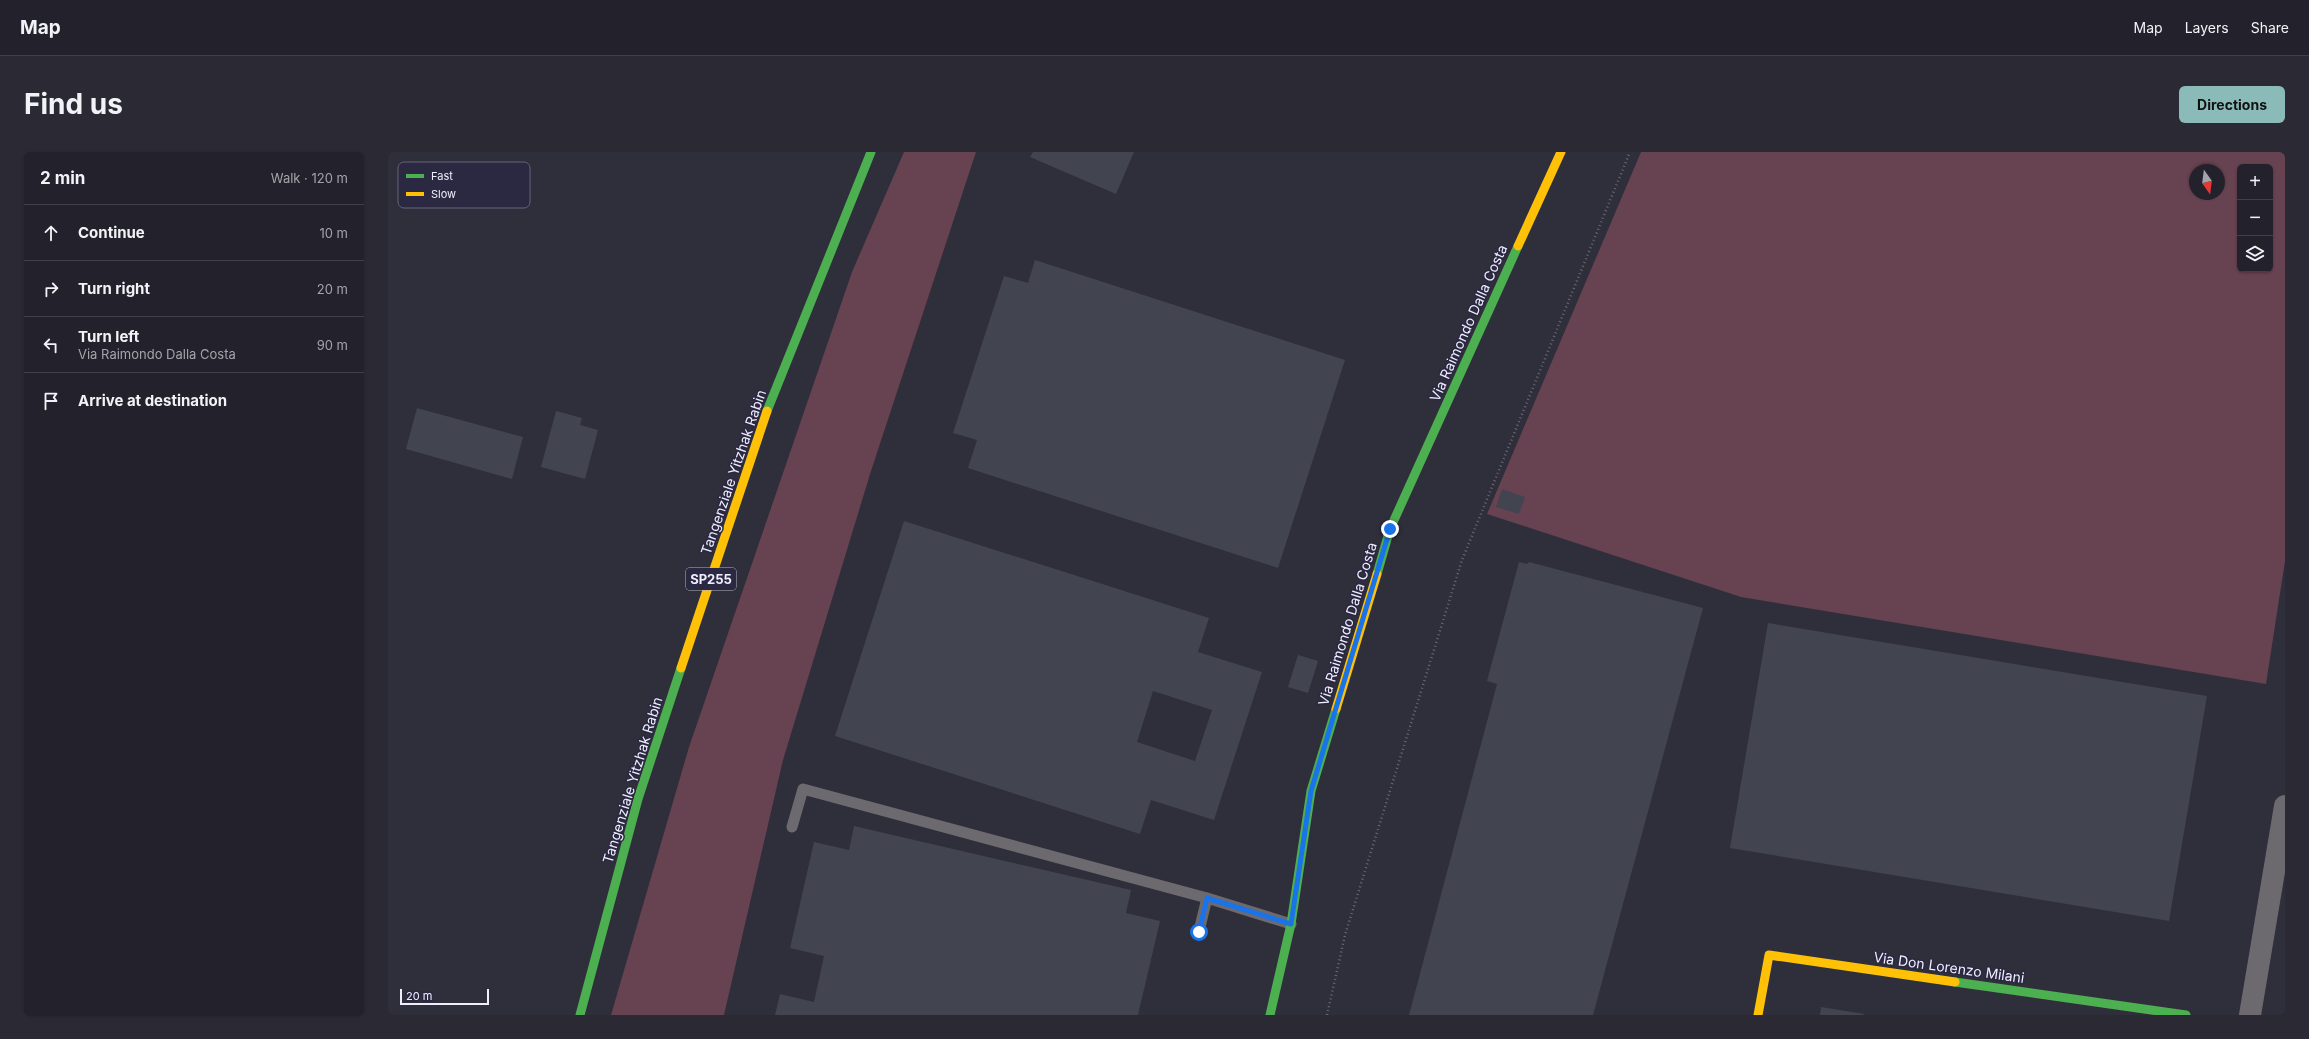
<!DOCTYPE html>
<html lang="en">
<head>
<meta charset="utf-8">
<style>
	body { margin:0; font-family:Inter,sans-serif; background:#2b2a34; color:#f1f3f6 }
	.controls { position:absolute; right:12px; top:12px; display:grid; overflow:hidden; border-radius:6px; box-shadow:0 1px 3px #0004 }
	.controls button { width:36px; height:36px; display:grid; place-items:center; padding:0; border:0; border-bottom:1px solid #403f48; background:#23222c; color:#f1f3f6; font:20px sans-serif }
	.compass { position:absolute; left:1801px; top:12px; width:36px; height:36px; border-radius:50%; background:#23222c; box-shadow:0 1px 3px #0004; rotate:166deg }
	.scale { position:absolute; left:12px; bottom:10px; width:89px; box-sizing:border-box; padding-left:4px; border:2px solid #efeeff; border-top:0; font-size:11px; line-height:14px; white-space:nowrap; color:#efeeff; -webkit-text-stroke:3px #2b2841; paint-order:stroke }
	.stop { position:absolute; width:12px; height:12px; margin:-9px; border:3px solid #1a73e8; border-radius:50%; background:#fff }
	.stop.end { background:#1a73e8; border-color:#fff; box-shadow:0 1px 4px #0008 }
	.list { margin:0; padding:0; list-style:none }
	h2 { display:flex; justify-content:space-between; align-items:center; height:52px; margin:0; padding:0 16px; font-size:17px }
	h2 small { font-size:13px; font-weight:400; color:#a3a4a9 }
	.list li { display:grid; grid-template-columns:26px 1fr auto; gap:12px; align-items:center; box-sizing:border-box; height:56px; padding:0 16px; border-top:1px solid #403f48 }
	.list b { display:block; font-size:15px; white-space:nowrap }
	.list p { margin:0; font-size:13px; white-space:nowrap; color:#a3a4a9 }
	.list em { font-size:13px; font-style:normal; color:#a3a4a9 }
	.icon { flex:none; width:22px; height:22px; fill:none; stroke:currentColor; stroke-width:2; stroke-linecap:round; stroke-linejoin:round }
	.map { position:relative; flex:none; width:1897px; height:863px; overflow:hidden; border-radius:6px }
	header { display:flex; align-items:center; gap:24px; box-sizing:border-box; height:56px; padding:0 20px; background:#23222c; border-bottom:1px solid #403f48 }
	header strong { font-size:19px }
	nav { display:flex; gap:22px; margin-inline-start:auto; font-size:14px }
	.intro { display:flex; align-items:center; justify-content:space-between; box-sizing:border-box; height:96px; padding:0 24px }
	h1 { margin:0; font-size:28px }
	.button { padding:10px 18px; border-radius:6px; background:#8bbbb9; color:#111; font-size:14px; font-weight:700 }
	main { display:flex; gap:24px; padding:0 24px }
	aside { flex:1; background:#23222c; border-radius:6px; box-shadow:0 1px 3px #0004 }
	.map>svg:first-child { display:block }
	.green { fill:#674250; fill-rule:evenodd }
	.building { fill:#42454f; fill-rule:evenodd }
	.lines { fill:none; stroke-linecap:round; stroke-linejoin:round }
	.path { stroke:#6b6a71; stroke-width:2.5; stroke-dasharray:1 3; stroke-linecap:butt }
	.lane { stroke:#6d6a6f; stroke-width:11 }
	.street { stroke:#6d6a6f; stroke-width:22 }
	.fast { stroke:#4caf50; stroke-width:9 }
	.slow { stroke:#ffc107; stroke-width:9 }
	.route { stroke:#1a73e8; stroke-width:5 }
	.labels { text-anchor:middle; dominant-baseline:central; stroke-width:3; stroke-linejoin:round; paint-order:stroke }
	.shield { fill:#2b2841; stroke:#b4b3c6; stroke-width:1 }
	.shield-label { font-size:13px; font-weight:bold; fill:#efeeff }
	.street-label { font-size:14px; fill:#efeeff; stroke:#2b2841 }
	.key { fill:#2b2841; stroke:#66637a; stroke-width:1 }
	.key-label { font-size:11px; fill:#efeeff }
</style>
</head>
<body>
<header>
<strong>Map</strong>
<nav><a>Map</a><a>Layers</a><a>Share</a></nav>
</header>
<div class="intro"><h1>Find us</h1><a class="button">Directions</a></div>
<main>
<aside>
<h2>2 min<small>Walk · 120 m</small></h2>
<ul class="list">
<li><svg class="icon" aria-label="ahead" viewBox="0 0 24 24"><path d="M12 20V5M6 11l6-6 6 6"/></svg><div><b>Continue</b></div><em>10 m</em></li>
<li><svg class="icon" aria-label="right" viewBox="0 0 24 24"><path d="M7 20v-9h11M14 6l5 5-5 5"/></svg><div><b>Turn right</b></div><em>20 m</em></li>
<li><svg class="icon" aria-label="left" viewBox="0 0 24 24"><path d="M17 20v-9H6M10 6l-5 5 5 5"/></svg><div><b>Turn left</b><p>Via Raimondo Dalla Costa</p></div><em>90 m</em></li>
<li><svg class="icon" aria-label="arrive" viewBox="0 0 24 24"><path d="M6 21V4h12l-3 4 3 4H6"/></svg><div><b>Arrive at destination</b></div></li>
</ul>
</aside>
<div class="map">
<svg width="1897" height="863" viewBox="0 0 1897 863">
	<rect width="100%" height="100%" fill="#2f2e3b"/>
	<!-- green -->
	<g class="green">
		<path d="M516,0H588L483,319L395,608L336,863H223L301,595L464,120Z"/>
		<path d="M1253,0H1897V409L1878,532L1353,445L1099,362ZM1852,15H1882V117H1852ZM1807,18H1831V42H1807Z"/>
	</g>
	<!-- building -->
	<g class="building">
		<path d="M645,0H746L728,42L642,5Z"/>
		<path d="M647,108L957,208L890,416L580,316L589,288L565,281L616,124L640,131Z"/>
		<path d="M29,256L135,285L124,327L18,297Z"/>
		<path d="M168,259L194,266L192,273L210,278L197,327L153,315Z"/>
		<path d="M1114,337L1137,345L1131,362L1108,355Z"/>
		<path d="M516,369L821,466L810,500L874,520L826,668L763,648L752,682L447,584ZM765,539L824,558L807,609L749,590Z"/>
		<path d="M1131,410L1139,412L1141,410L1315,456L1205,863H1021L1109,532L1099,529Z"/>
		<path d="M1380,471L1819,544L1781,769L1342,696Z"/>
		<path d="M910,503L930,509L920,541L900,535Z"/>
		<path d="M466,674L743,738L738,761L772,769L750,863H387L392,842L426,850L436,804L402,796L426,690L461,698Z"/>
		<path d="M1433,855L1476,862L1475,863H1432Z"/>
	</g>
	<g class="lines">
		<!-- path -->
		<path class="path" d="M939,863L957,783L1074,408L1242,0"/>
		<!-- lane -->
		<g class="lane">
			<path d="M404,675L415,637L819,746L903,772"/>
			<path d="M811,779L819,746"/>
		</g>
		<!-- street -->
		<path class="street" d="M1862,863L1897,654"/>
		<!-- fast -->
		<g class="fast">
			<path d="M379,259L483,0"/>
			<path d="M989,422L1002,377L1130,94"/>
			<path d="M1567,830L1798,863"/>
			<path d="M192,863L250,647L293,516"/>
			<path d="M882,863L903,772L923,639L948,557"/>
		</g>
		<!-- slow -->
		<g class="slow">
			<path d="M1130,94L1173,0"/>
			<path d="M293,516L379,259"/>
			<path d="M948,557L989,422"/>
			<path d="M1370,863L1381,803L1567,830"/>
		</g>
	</g>
	<g class="lines">
		<!-- route -->
		<path class="route" d="M811,780L819,746L903,772L923,639L1002,377"/>
	</g>
	<g class="labels">
		<!-- shield labels -->
		<rect class="shield" x="298" y="416" width="50" height="22" rx="3"/>
		<g class="shield-label">
			<text x="323" y="427">SP255</text>
		</g>
		<!-- street labels -->
		<g class="street-label">
			<text transform="translate(1080 171) rotate(-66)">Via Raimondo Dalla Costa</text>
			<text transform="translate(345 320) rotate(-71)">Tangenziale Yitzhak Rabin</text>
			<text transform="translate(959 472) rotate(-73)">Via Raimondo Dalla Costa</text>
			<text transform="translate(244 628) rotate(-73)">Tangenziale Yitzhak Rabin</text>
			<text transform="translate(1561 815) rotate(8)">Via Don Lorenzo Milani</text>
		</g>
	</g>
	<!-- legend -->
	<rect x="10" y="10" width="132" height="46" rx="6" class="key"/>
	<rect x="18" y="22" width="18" height="4" fill="#4caf50"/>
	<rect x="18" y="40" width="18" height="4" fill="#ffc107"/>
	<g class="key-label">
		<text x="43" y="28">Fast</text>
		<text x="43" y="46">Slow</text>
	</g>
</svg>
<div class="controls">
<button>+</button>
<button>−</button>
<button><svg class="icon" aria-label="layers" viewBox="0 0 24 24"><path d="M12 4l9 5-9 5-9-5zM3 14l9 5 9-5"/></svg></button>
</div>
<svg class="compass" viewBox="-18 -18 36 36"><path d="M0-13l5 13h-10z" fill="#e53935"/><path d="M0 13l5-13h-10z" fill="#a3a4a9"/></svg>
<div class="scale">20 m</div>
<div class="stop" style="left:811px;top:780px"></div>
<div class="stop end" style="left:1002px;top:377px"></div>
</div>
</main>
</body>
</html>
